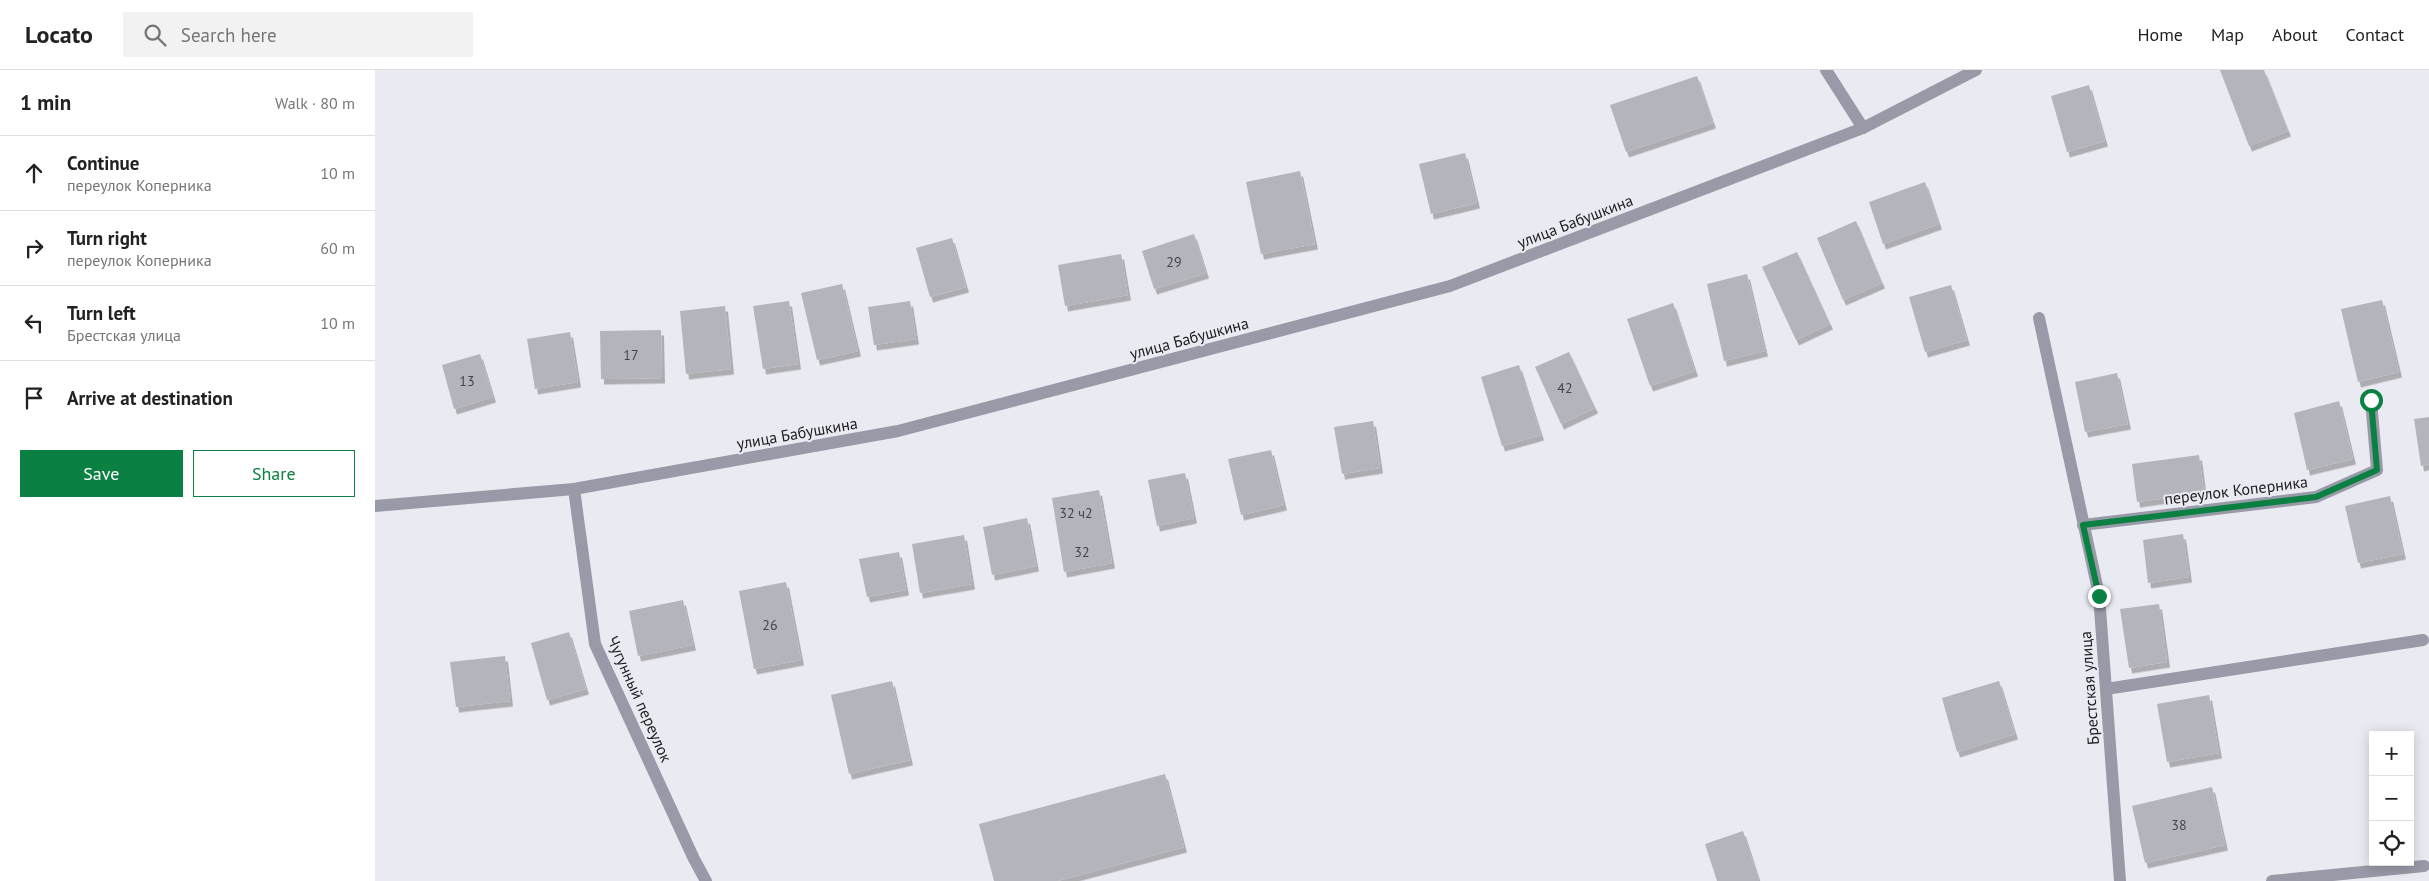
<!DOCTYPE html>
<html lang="en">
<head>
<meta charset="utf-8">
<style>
	body { margin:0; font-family:"PT Sans",sans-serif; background:#f2f2f2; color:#222 }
	.controls { position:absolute; right:15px; bottom:15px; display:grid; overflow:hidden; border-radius:0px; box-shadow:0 2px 12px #0003 }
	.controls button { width:45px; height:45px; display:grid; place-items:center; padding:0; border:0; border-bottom:1px solid #e0e0e0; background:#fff; color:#222; font:25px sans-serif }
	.stop { position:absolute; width:15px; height:15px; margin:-11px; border:4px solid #0b8043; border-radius:50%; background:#fff }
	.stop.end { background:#0b8043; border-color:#fff; box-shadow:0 1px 5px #0008 }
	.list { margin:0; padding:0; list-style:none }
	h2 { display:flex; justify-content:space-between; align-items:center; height:65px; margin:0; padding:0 20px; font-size:21px }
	h2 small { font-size:16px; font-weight:400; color:#767676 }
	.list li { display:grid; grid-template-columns:32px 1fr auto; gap:15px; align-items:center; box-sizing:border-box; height:75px; padding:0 20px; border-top:1px solid #e0e0e0 }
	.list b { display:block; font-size:19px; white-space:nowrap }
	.list p { margin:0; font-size:16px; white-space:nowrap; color:#767676 }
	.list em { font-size:16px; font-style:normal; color:#767676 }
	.actions { display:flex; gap:10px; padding:15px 20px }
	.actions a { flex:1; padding:11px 0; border:1px solid #0b8043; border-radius:0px; text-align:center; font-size:18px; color:#0b8043 }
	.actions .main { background:#0b8043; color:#fff }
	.icon { flex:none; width:28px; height:28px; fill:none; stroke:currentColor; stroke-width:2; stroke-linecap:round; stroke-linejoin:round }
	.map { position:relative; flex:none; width:2054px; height:811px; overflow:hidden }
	header { display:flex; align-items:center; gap:30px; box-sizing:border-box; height:70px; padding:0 25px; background:#fff; border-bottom:1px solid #e0e0e0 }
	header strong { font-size:24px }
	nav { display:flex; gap:28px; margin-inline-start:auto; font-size:18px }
	.search { width:350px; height:45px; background:#f2f2f2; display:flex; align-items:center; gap:12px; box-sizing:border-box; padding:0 18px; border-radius:0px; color:#767676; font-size:19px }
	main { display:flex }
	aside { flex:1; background:#fff }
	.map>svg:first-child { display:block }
	.building { fill:#b4b5bc; filter:url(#shadow) }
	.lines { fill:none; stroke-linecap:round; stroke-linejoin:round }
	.minor { stroke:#999aa7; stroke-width:12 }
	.route { stroke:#0b8043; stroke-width:6 }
	.labels { text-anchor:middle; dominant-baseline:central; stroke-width:4; stroke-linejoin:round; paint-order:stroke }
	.number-label { font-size:14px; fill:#454549 }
	.street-label { font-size:16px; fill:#202023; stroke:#eaebf2 }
</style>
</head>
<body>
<header>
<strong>Locato</strong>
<div class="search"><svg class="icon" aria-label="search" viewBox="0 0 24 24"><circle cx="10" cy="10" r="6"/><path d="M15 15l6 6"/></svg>Search here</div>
<nav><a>Home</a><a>Map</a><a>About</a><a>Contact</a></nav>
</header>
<main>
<aside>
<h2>1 min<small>Walk · 80 m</small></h2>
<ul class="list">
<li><svg class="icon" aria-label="ahead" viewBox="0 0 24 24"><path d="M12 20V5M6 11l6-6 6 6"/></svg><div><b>Continue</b><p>переулок Коперника</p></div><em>10 m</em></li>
<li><svg class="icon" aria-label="right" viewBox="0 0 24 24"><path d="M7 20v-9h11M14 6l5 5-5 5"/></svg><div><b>Turn right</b><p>переулок Коперника</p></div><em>60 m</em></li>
<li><svg class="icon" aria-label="left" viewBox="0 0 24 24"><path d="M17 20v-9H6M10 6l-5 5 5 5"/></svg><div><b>Turn left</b><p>Брестская улица</p></div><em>10 m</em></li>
<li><svg class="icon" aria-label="arrive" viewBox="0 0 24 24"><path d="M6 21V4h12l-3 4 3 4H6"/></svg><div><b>Arrive at destination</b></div></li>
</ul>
<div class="actions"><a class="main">Save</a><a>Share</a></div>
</aside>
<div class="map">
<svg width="2054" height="811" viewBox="0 0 2054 811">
	<defs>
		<filter id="shadow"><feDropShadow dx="3" dy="5.5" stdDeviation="0" flood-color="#0004"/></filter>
	</defs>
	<rect width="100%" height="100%" fill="#eaebf2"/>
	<!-- building -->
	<g class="building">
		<path d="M1845,0H1889L1913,61L1874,76Z"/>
		<path d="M1322,6L1338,53L1251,82L1235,35Z"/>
		<path d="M1714,15L1730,71L1692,82L1676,26Z"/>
		<path d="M1090,83L1102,133L1056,144L1044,94Z"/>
		<path d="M925,101L940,174L886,184L871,112Z"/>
		<path d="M1550,112L1564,154L1508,174L1494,132Z"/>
		<path d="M1481,151L1507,213L1468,230L1442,168Z"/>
		<path d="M819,164L831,203L779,219L767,181Z"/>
		<path d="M577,168L591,217L555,227L541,178Z"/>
		<path d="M1422,182L1455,254L1421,270L1387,197Z"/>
		<path d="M746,184L753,225L690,236L683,195Z"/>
		<path d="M1372,204L1390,281L1349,291L1332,214Z"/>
		<path d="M467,214L483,281L442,290L426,223Z"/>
		<path d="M1576,215L1592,270L1550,282L1534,227Z"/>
		<path d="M2007,230L2024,302L1983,312L1966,239Z"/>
		<path d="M414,231L423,294L388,299L378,236Z"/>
		<path d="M535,231L541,269L499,275L493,237Z"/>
		<path d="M1298,233L1320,301L1275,316L1252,249Z"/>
		<path d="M350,236L356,299L311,304L305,241Z"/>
		<path d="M286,260L287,308L226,309L225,261Z"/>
		<path d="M195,262L203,312L160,319L152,269Z"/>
		<path d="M1194,282L1220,338L1186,354L1160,297Z"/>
		<path d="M105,284L118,327L79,339L67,295Z"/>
		<path d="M1144,295L1166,365L1127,376L1106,307Z"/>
		<path d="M1742,303L1753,354L1710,362L1700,312Z"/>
		<path d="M1964,331L1978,389L1932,400L1919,343Z"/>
		<path d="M2054,347V394L2046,396L2039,349Z"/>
		<path d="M998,351L1005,398L967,404L959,357Z"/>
		<path d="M896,380L909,435L866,445L853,389Z"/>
		<path d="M1824,385L1829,423L1762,432L1757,394Z"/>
		<path d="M810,403L819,448L782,456L773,410Z"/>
		<path d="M724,420L737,493L689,502L677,428Z"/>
		<path d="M2015,426L2028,484L1983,493L1970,436Z"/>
		<path d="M652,448L661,496L617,505L608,457Z"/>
		<path d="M1808,464L1814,507L1773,513L1768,470Z"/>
		<path d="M589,465L597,514L545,523L537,474Z"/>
		<path d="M524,482L531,520L492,527L484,489Z"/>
		<path d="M411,512L426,590L379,599L364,521Z"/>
		<path d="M308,530L318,575L263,586L254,541Z"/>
		<path d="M1784,534L1792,592L1754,598L1745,539Z"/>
		<path d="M194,562L211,619L172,630L156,573Z"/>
		<path d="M130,586L135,631L81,637L75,592Z"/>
		<path d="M517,611L535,690L474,704L456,625Z"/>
		<path d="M1624,611L1640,664L1582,682L1567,628Z"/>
		<path d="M1834,625L1844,683L1792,692L1782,634Z"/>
		<path d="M790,704L809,777L682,811H619L604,754Z"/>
		<path d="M1837,717L1850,775L1770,793L1757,736Z"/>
		<path d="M1368,761L1384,811H1342L1330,774Z"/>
	</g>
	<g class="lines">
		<!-- minor -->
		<g class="minor">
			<path d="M1451,0L1488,58"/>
			<path d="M1664,248L1724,525L1745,811"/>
			<path d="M199,419L220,574L319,789L331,811"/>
			<path d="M0,436L199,419L523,361L1075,216L1488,58L1601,0"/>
			<path d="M1708,455L1941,427L2002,400L1996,330"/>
			<path d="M1731,619L2048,570"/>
			<path d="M1897,811L2049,796"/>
		</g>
	</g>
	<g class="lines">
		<!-- route -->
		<path class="route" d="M1724,526L1708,455L1941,427L2002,400L1996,330"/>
	</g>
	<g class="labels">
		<!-- number labels -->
		<g class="number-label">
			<text x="799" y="192">29</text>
			<text x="256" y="285">17</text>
			<text x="92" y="311">13</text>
			<text x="1190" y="318">42</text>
			<text x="701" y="443">32 ч2</text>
			<text x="707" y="482">32</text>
			<text x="395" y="555">26</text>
			<text x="1804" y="755">38</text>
		</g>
		<!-- street labels -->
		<g class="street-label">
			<text transform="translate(1200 151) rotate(-21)">улица Бабушкина</text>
			<text transform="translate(814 268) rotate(-15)">улица Бабушкина</text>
			<text transform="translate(422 363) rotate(-10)">улица Бабушкина</text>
			<text transform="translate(1861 420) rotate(-7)">переулок Коперника</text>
			<text transform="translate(1714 618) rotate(-94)">Брестская улица</text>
			<text transform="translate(265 629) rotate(66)">Чугунный переулок</text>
		</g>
	</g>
</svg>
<div class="controls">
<button>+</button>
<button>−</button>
<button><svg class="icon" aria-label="locate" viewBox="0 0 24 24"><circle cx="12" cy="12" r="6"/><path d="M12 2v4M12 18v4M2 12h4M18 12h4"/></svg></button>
</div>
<div class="stop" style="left:1996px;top:330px"></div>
<div class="stop end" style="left:1724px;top:526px"></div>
</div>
</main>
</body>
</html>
